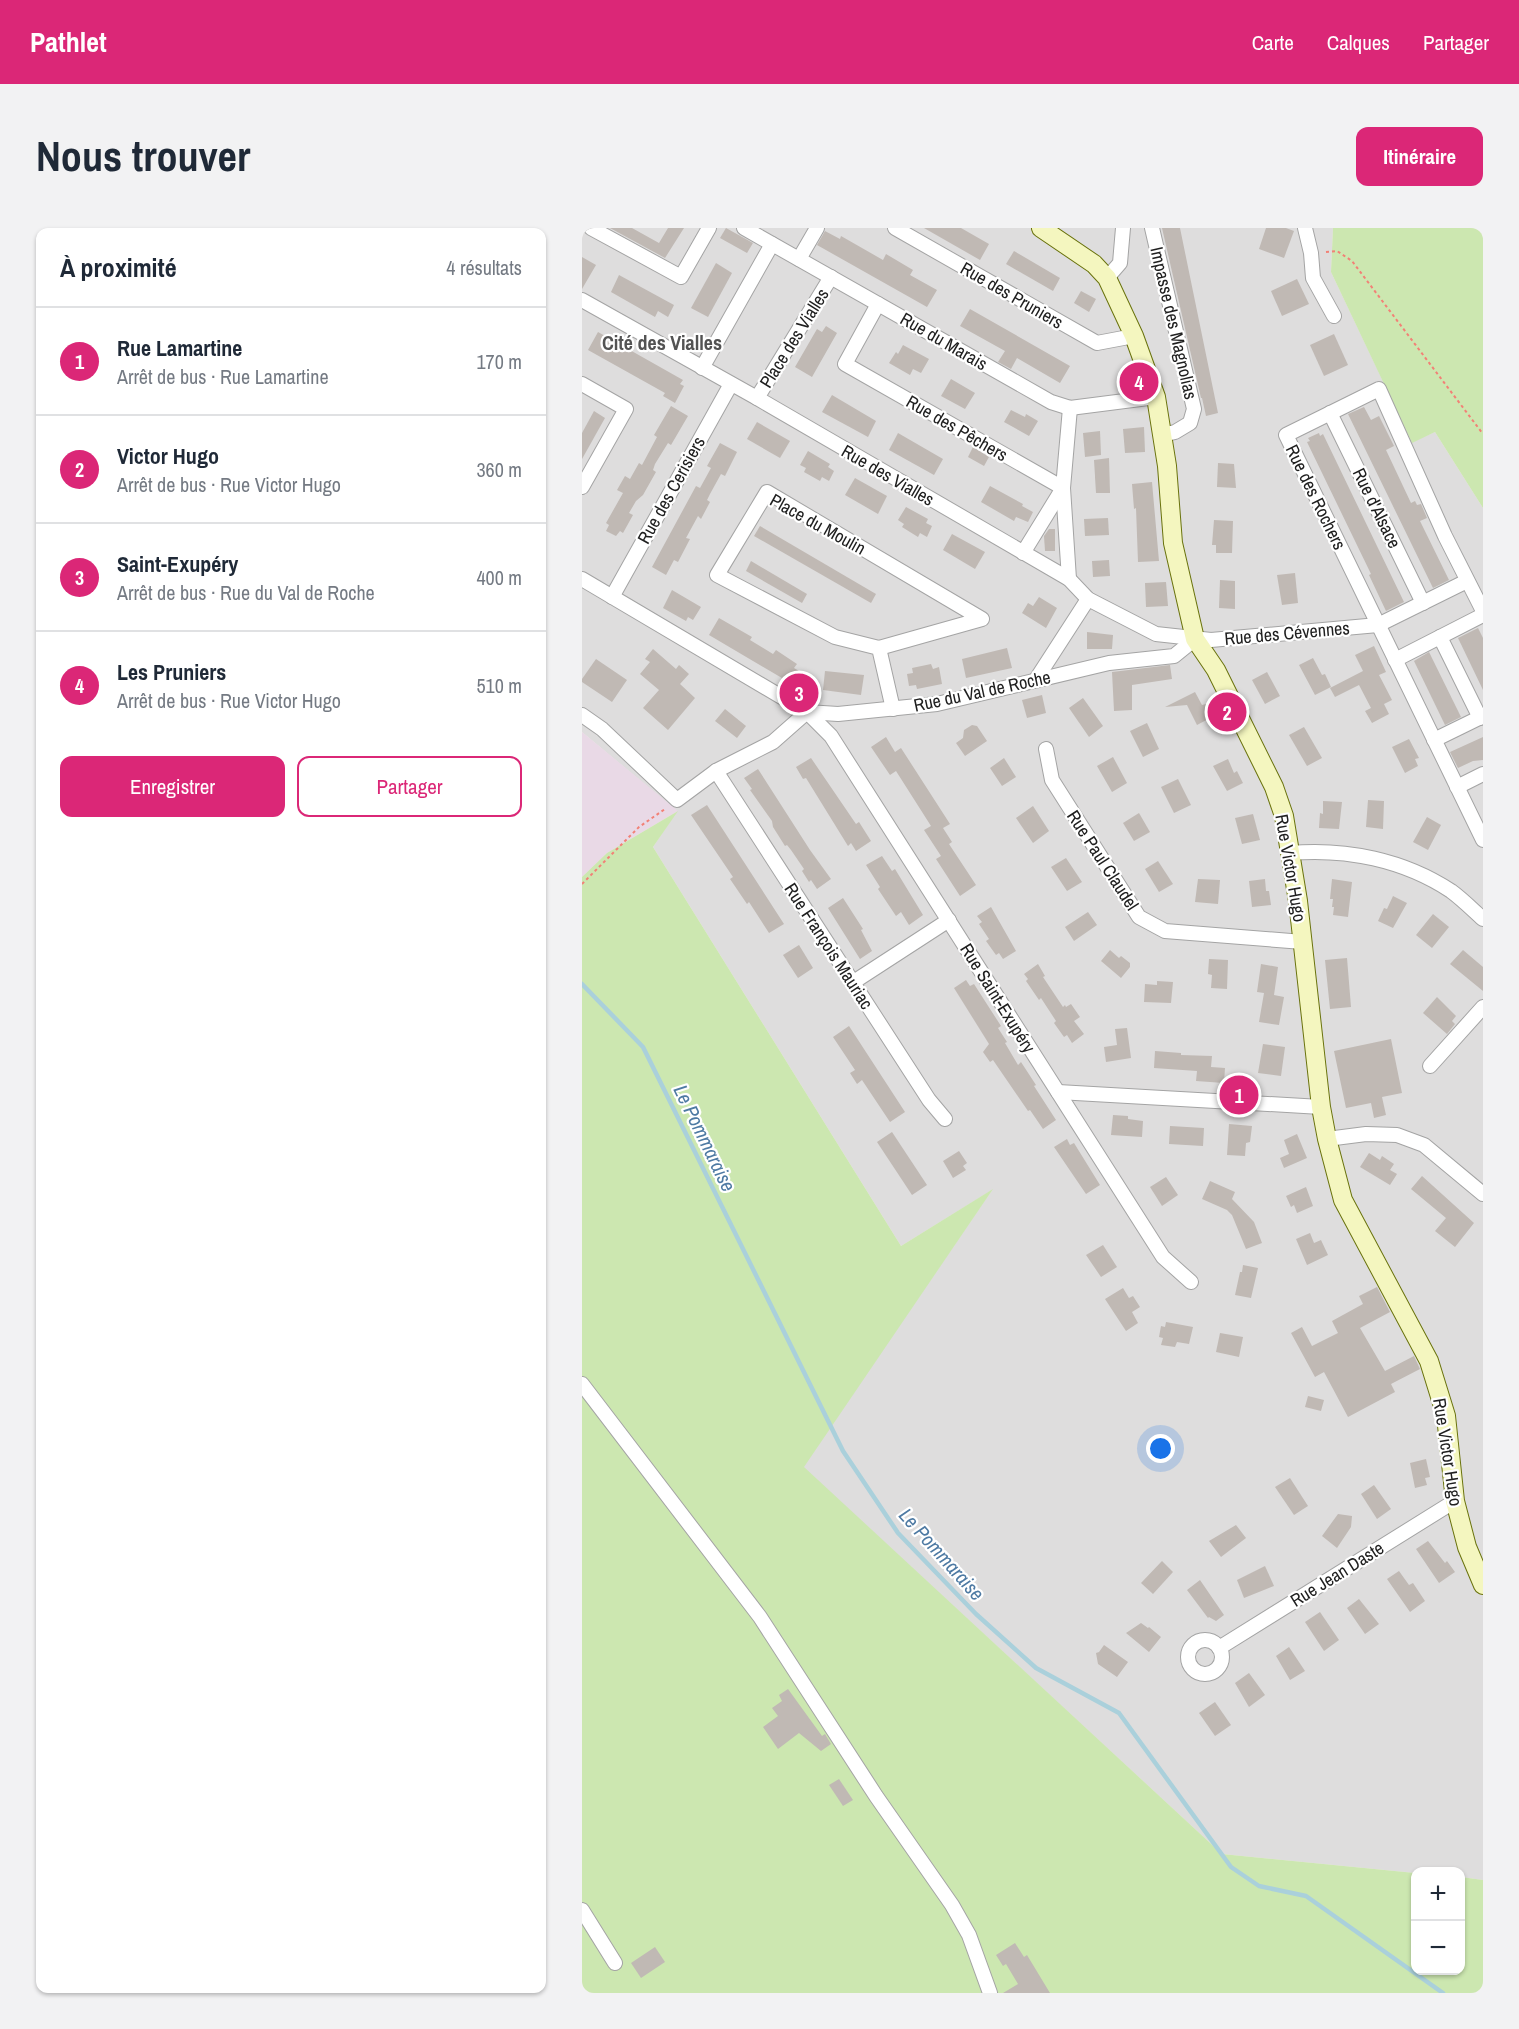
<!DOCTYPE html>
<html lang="fr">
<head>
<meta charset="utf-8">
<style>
	body { margin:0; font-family:"Archivo Narrow",sans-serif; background:#f2f2f3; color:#1f2937 }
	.controls { position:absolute; right:18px; bottom:18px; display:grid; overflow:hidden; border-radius:12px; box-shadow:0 2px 4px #0004 }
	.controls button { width:54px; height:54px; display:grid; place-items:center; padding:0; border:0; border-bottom:2px solid #e0e1e3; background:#fff; color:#1f2937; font:30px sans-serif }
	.you { position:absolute; left:579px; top:1221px; width:21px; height:21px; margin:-15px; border:4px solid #fff; border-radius:50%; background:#1a73e8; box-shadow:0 0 0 9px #1a73e833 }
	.badge { display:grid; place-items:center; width:39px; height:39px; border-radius:50%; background:#db2777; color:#fff; font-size:20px; font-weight:700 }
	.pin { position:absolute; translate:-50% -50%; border:3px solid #fff; box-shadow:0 2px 6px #0006 }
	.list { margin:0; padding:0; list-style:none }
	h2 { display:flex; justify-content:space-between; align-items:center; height:78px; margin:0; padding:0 24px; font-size:26px }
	h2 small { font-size:20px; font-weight:400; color:#747a83 }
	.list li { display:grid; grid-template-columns:39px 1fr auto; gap:18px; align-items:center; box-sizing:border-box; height:108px; padding:0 24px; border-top:2px solid #e0e1e3 }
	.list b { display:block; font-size:22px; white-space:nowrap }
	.list p { margin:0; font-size:20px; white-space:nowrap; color:#747a83 }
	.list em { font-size:20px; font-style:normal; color:#747a83 }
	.actions { display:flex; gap:12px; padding:18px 24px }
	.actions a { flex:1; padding:14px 0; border:2px solid #db2777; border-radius:12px; text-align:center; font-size:21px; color:#db2777 }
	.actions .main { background:#db2777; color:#fff }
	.map { position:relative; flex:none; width:901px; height:1765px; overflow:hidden; border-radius:12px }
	header { display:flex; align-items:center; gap:36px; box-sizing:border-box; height:84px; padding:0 30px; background:#db2777; color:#fff }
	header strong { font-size:28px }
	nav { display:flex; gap:33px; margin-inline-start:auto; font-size:21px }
	.intro { display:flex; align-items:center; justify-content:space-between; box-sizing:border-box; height:144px; padding:0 36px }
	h1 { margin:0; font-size:42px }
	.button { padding:15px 27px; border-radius:12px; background:#db2777; color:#fff; font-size:21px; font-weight:700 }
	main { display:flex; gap:36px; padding:0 36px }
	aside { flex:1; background:#fff; border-radius:12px; box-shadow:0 2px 4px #0004 }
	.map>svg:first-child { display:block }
	.residential { fill:#dedddd }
	.industrial { fill:#e9d9e6 }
	.grass { fill:#cce7b0 }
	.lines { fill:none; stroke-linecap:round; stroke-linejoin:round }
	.stream { stroke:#aad0db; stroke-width:4.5 }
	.building { fill:#c0b9b4 }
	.street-casing { stroke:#a4a4a4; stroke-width:16 }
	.secondary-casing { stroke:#69720c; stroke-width:20 }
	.path { stroke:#f28176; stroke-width:2; stroke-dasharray:3 3; stroke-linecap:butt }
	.street { stroke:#fff; stroke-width:14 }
	.secondary { stroke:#f4f6bf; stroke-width:18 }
	.labels { text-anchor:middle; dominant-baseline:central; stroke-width:4.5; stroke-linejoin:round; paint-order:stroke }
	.street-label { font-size:18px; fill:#202020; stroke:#fff }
	.neighbourhood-label { font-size:20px; font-weight:bold; fill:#535353; stroke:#fff }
	.water-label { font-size:20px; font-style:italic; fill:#4e7aa3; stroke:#fff }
</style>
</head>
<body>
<header>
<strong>Pathlet</strong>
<nav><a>Carte</a><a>Calques</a><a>Partager</a></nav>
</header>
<div class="intro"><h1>Nous trouver</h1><a class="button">Itinéraire</a></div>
<main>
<aside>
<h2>À proximité<small>4 résultats</small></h2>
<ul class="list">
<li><span class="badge">1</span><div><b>Rue Lamartine</b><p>Arrêt de bus · Rue Lamartine</p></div><em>170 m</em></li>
<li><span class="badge">2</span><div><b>Victor Hugo</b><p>Arrêt de bus · Rue Victor Hugo</p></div><em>360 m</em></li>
<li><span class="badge">3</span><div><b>Saint-Exupéry</b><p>Arrêt de bus · Rue du Val de Roche</p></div><em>400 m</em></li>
<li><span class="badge">4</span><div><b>Les Pruniers</b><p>Arrêt de bus · Rue Victor Hugo</p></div><em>510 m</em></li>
</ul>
<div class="actions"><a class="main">Enregistrer</a><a>Partager</a></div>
</aside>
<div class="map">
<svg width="901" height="1765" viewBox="0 0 901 1765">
	<rect width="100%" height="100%" fill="#f0ede7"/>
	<!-- residential -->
	<path class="residential" d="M0,0H751L749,44L830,214L853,204L901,280V1652L879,1649L878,1644H834L833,1645L640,1626L221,1239L410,962L319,1018L71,619L95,583L0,504Z"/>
	<!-- industrial -->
	<path class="industrial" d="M0,504L96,583L25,625L0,649Z"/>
	<!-- grass -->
	<g class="grass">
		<path d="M751,0H901V280L853,204L830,215L749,44Z"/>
		<path d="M96,583L71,619L319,1018L411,961L222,1239L640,1626L833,1645L834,1742H878L879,1649L901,1652V1765H0V649L25,625Z"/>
	</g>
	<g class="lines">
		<!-- stream -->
		<path class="stream" d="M0,756L61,819L261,1223L316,1305L394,1386L454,1440L537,1485L649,1639L677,1658L724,1668L861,1765"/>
	</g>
	<!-- building -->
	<g class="building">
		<path d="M28,0H50L77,15L86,0H102L83,30Z"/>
		<path d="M144,0L171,15L165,25L138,10Z"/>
		<path d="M342,0H379L407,16L398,32Z"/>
		<path d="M580,0H598L636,185L624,188L620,170H619Z"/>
		<path d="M684,0H704L712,3L702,30L677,21Z"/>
		<path d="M243,3L258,11L259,8L301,32L304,26L331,42L328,47L355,62L345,79L235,17Z"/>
		<path d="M432,23L478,50L471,63L424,36Z"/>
		<path d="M0,29L14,37L0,61Z"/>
		<path d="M134,35L150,45L126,89L109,80Z"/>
		<path d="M37,47L92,77L86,89L76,83L73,89L29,64Z"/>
		<path d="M715,51L727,76L700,88L689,63Z"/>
		<path d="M499,63L514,71L507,84L492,75Z"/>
		<path d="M388,81L488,138L478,155L435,130L429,141L416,134L423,123L378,98Z"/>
		<path d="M244,98L255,105L230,149L213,139L235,101L240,104Z"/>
		<path d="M16,104L101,152L98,156L102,158L93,175L81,168L83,165L6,122Z"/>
		<path d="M752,106L766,137L742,148L728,117Z"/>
		<path d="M321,117L347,131L339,145L331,141L328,147L307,135L314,124L316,126Z"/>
		<path d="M369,151L393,165L383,181L359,168Z"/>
		<path d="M250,167L294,193L286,209L240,184Z"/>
		<path d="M89,178L106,188L89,217L86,215L73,236L71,242L74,244L61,267L54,273L47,285L51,287L41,305L38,303L34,308L24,303L27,297L24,295L41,265L35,262L43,248L48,251L57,235L60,237L75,209L72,207Z"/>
		<path d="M782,179L789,192L797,188L812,218L804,222L829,275L833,273L835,277L839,276L845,290L838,293L867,352L851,360L766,186Z"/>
		<path d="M429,182L443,189L444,186L456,193L447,208L422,194Z"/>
		<path d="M12,183L23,190L0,231V205Z"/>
		<path d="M175,194L208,213L198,230L165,211Z"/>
		<path d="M562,199L563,224L543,225L541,201Z"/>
		<path d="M518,203L519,227L503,229L501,205Z"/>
		<path d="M316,205L361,231L352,247L307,222Z"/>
		<path d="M737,205L738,208L741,206L822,374L804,383L787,347L789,346L725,214L728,213L726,210Z"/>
		<path d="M138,215L155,224L143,248L139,246L128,266L125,272L128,274L119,291L116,288L104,310L108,311L96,334L92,332L84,347L70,339L114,258L118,260L129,240L125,238Z"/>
		<path d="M391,219L407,229L402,238L386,229Z"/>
		<path d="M226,223L248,236L246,239L252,243L247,253L240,249L238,253L222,244L224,240L218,237Z"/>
		<path d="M527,230L528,265H514L512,232Z"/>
		<path d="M636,235L652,236L654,260L635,259Z"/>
		<path d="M273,250L305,268L296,286L263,267Z"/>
		<path d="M570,254L577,333L556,334L554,280L552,281L550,256Z"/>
		<path d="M408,258L441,276L440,278L451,284L446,294L434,289L432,293L399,274Z"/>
		<path d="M324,279L346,291L344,295L350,298L345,309L338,305L336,309L320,299L322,296L316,292Z"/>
		<path d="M526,290L527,307L503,308L502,291Z"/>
		<path d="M632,292L651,293L650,325H634V317H630Z"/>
		<path d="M178,298L294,366L289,375L172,308Z"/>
		<path d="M467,301H473V323H463L462,308Z"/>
		<path d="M370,306L403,324L393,341L361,322Z"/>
		<path d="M527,332L528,348L511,349L510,333Z"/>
		<path d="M169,333L225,366L220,375L164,343Z"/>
		<path d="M713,345L716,375L700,377L695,347Z"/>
		<path d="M638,352L653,353V381L637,380Z"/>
		<path d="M584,354L586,378L564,379L563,355Z"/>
		<path d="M90,362L119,379L111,392L106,389L104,393L81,380Z"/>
		<path d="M457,369L475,380L464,400L440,385L446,375L451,378Z"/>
		<path d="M137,390L170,409L168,412L191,426L194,422L215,436L212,440L232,452L227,461L207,449L205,453L127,407Z"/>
		<path d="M896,400L901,410V462L876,410Z"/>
		<path d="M505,404L531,407L530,421H505Z"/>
		<path d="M792,418L804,444L797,447L810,472L802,476L807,486L790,495L783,483L789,480L777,457L753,469L748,460L781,443L773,427Z"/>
		<path d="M425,420L430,440L384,450L380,431Z"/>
		<path d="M71,421L94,441L97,437L107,446L98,456L113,470L86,502L61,480L77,462L58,446L68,434L63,431Z"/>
		<path d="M847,424L879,489L863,497L832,433Z"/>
		<path d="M731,430L740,447L743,446L749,459L733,467L717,437Z"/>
		<path d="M14,431L45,452L30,474L0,454V451Z"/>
		<path d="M349,436L351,441L357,439L360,456L335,461L334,457L327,458L325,446L331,445L330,440Z"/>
		<path d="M588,437L590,451L550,457V482L532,483L530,444Z"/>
		<path d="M243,443L282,447L279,467L241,462Z"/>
		<path d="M685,444L698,468L683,476L670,452Z"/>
		<path d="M613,464L620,477L624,476L630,489L615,497L605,477L583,479Z"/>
		<path d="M460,467L464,485L445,490L440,472Z"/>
		<path d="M501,470L521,498L507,509L487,480Z"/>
		<path d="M143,481L164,498L155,510L133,493Z"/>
		<path d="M565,495L577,521L561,529L548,503Z"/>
		<path d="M390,497L395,498L405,513L383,528L374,515L381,510L382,502Z"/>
		<path d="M722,499L740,530L725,538L707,507Z"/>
		<path d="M304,509L313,524L319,520L368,596L361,600L370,614L367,616L394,657L378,668L354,631L359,628L342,602L349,598L314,543L308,547L289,519Z"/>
		<path d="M901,509V532L891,533L876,540L868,524Z"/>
		<path d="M827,511L837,530L833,531L836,538L823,545L810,519Z"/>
		<path d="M531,529L545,555L530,564L515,538Z"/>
		<path d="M229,530L274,596L277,594L289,613L274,623L269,615L266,618L224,550L221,551L214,539Z"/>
		<path d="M422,530L434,549L420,558L408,540Z"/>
		<path d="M646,531L652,545L655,543L661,555L645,563L631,538Z"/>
		<path d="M176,541L228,622L249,651L235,661L229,652L227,654L220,643L222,641L209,622L205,617L203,618L191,599L190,593L168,562L170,561L162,550Z"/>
		<path d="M596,551L609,577L592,585L579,559Z"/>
		<path d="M786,572L802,573L801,601L784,599Z"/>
		<path d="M741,573L760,574L757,601L737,600L738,585L741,586Z"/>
		<path d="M125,577L202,696L187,705L167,674L165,676L148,651L151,649L109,587Z"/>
		<path d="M451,578L467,603L451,615L434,590Z"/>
		<path d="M557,585L568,604L552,613L541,595Z"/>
		<path d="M671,586L678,612L660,616L653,590Z"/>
		<path d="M845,589L859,597L846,622L831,614Z"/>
		<path d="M300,628L310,643L313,641L341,687L327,697L319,684L314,688L296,661L298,659L284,637Z"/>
		<path d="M484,630L500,654L485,663L469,639Z"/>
		<path d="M576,633L591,656L577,664L563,641Z"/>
		<path d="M616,651L638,652L636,676L613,674Z"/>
		<path d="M683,651L684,663H687L689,677L670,679L667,653Z"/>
		<path d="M750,651L770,654L766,689L751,687L752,679H750L751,671H748Z"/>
		<path d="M811,668L825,675L811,700L796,693L802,680L805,681Z"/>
		<path d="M261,670L281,701L279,702L290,723L278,731L246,680Z"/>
		<path d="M409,679L434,723L421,731L417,725L414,727L404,713L407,711L397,696L400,694L395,688Z"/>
		<path d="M506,684L515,697L492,713L483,699Z"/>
		<path d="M851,686L867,699L850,720L834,707Z"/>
		<path d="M217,717L231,740L216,750L201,727Z"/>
		<path d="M528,722L537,730L539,728L548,735V739L539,750L519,733Z"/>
		<path d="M881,722L901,739V763L868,736Z"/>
		<path d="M765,730L769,779L748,781L743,732Z"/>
		<path d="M627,731L646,732L645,761L629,760L630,747L626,746Z"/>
		<path d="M456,736L463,748L461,749L481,779L483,777L484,779L489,776L498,789L492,793L502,806L490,815L485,807L482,809L472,795L474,793L459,770L457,772L444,753L446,751L442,746Z"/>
		<path d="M679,736L696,739L692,767L702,769L697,797L677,794L682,765L675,764Z"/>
		<path d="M384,752L388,758L392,756L419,798L416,800L425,814L423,815L436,837L439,834L454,857L452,858L474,892L461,901L448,882L446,883L411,832L408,834L401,824L407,816L372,760Z"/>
		<path d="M575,753L591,754L589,775L562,774L563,756L575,757Z"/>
		<path d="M855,769L874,788L870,793L873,796L865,806L841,785Z"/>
		<path d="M267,798L323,884L308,894L280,852L275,856L268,845L273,842L251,809Z"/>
		<path d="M545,800L549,830L524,834L522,819L535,817L533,801Z"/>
		<path d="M809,811L820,865L800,869L804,887L792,890L789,875L764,880L752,823Z"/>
		<path d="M681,816L703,819L699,848L676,845Z"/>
		<path d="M573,823L599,825V827L630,828L629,839L643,840L642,855L614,853L615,843L572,840Z"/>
		<path d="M531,887L546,888V891L561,893L560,909L529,907Z"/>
		<path d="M647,896L670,898L668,914L664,915L663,928L645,927Z"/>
		<path d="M588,898L622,900L621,918L587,916Z"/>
		<path d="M310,904L345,957L330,967L295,914Z"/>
		<path d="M715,906L725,930L702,940L698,930L707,926L702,912Z"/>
		<path d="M485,911L488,917L492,915L518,957L504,966L472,919Z"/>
		<path d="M377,923L385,935L381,938L384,942L371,950L361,933Z"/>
		<path d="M787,925L798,932L800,928L812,936L808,942L815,946L808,957L778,939Z"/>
		<path d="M840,948L892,995L873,1019L853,1003L864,990L829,961Z"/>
		<path d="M584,949L596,967L580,978L568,959Z"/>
		<path d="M628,953L653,964L650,971L672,994L680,1015L664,1021L650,987L645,982L620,971Z"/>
		<path d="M724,959L731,978L715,985L712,977L709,979L704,968Z"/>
		<path d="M728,1005L732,1015L739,1012L746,1027L725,1037L714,1011Z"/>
		<path d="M521,1017L535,1039L519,1049L504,1027Z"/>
		<path d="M661,1037L676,1040L669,1070L653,1067L658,1044H660Z"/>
		<path d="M795,1059L808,1084L778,1100L803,1143L832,1128L838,1141L809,1156L813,1164L766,1189L742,1144L733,1149L709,1105L720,1099L730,1118L756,1105L750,1093L781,1076L777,1068Z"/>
		<path d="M541,1060L547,1070L551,1068L558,1079L550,1084L556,1095L544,1103L523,1071Z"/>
		<path d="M584,1094L611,1099L607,1116L595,1114L593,1119L579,1117L581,1110L577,1109L579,1098L583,1099Z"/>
		<path d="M638,1105L661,1109L657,1129L634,1124Z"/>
		<path d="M726,1168L742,1172L739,1183L723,1179Z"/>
		<path d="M844,1231L848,1249L843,1250L845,1257L833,1260L828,1235Z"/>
		<path d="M708,1250L726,1278L712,1287L693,1259Z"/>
		<path d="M792,1257L809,1281L795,1291L779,1266Z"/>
		<path d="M756,1286L770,1288L769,1299L755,1320L740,1308Z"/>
		<path d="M654,1297L664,1310L639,1329L627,1313Z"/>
		<path d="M846,1313L863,1335L865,1333L873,1344L857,1355L834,1321Z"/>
		<path d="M580,1333L591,1344L571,1366L559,1355Z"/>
		<path d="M683,1338L692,1358L662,1370L655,1352Z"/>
		<path d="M817,1343L827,1357L831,1355L843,1373L828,1384L805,1351Z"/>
		<path d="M618,1352L642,1387L634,1393L627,1389L626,1390L605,1362Z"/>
		<path d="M777,1371L797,1396L783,1406L765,1380Z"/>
		<path d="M738,1384L757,1412L742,1423L723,1394Z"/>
		<path d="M559,1395L566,1400L567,1399L579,1409L567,1424L544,1405Z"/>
		<path d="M522,1417L546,1434L535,1449L516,1436L514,1425L517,1424Z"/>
		<path d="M707,1419L723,1443L708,1452L694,1428Z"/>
		<path d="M667,1445L683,1467L667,1479L653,1455Z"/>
		<path d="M206,1461L240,1508L243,1506L249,1516L239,1523L217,1505L196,1521L181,1499L196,1488L190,1480L200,1473L197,1467Z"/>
		<path d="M633,1474L649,1497L633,1508L617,1485Z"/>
		<path d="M257,1551L271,1572L261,1578L247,1557Z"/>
		<path d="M433,1715L442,1729L445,1727L468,1765H421L436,1756L424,1736L421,1738L414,1727Z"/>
		<path d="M73,1719L83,1734L59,1750L49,1735Z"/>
	</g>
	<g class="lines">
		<defs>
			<g id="street">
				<path d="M9,0L99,49L127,0"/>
				<path d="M162,0L469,174L488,180L574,169"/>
				<path d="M313,0L515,115L552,108"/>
				<path d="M570,0L612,181L608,195L593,204L580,207"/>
				<path d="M723,0L729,25L731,50L752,88"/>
				<path d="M217,31L235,0"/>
				<path d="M525,50L538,35L541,0"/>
				<path d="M0,72L175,170L487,351L506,371L574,406L629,412L796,397L885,353"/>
				<path d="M296,76L263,136L481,260L441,325"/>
				<path d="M120,140L190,16"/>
				<path d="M0,156L44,181L0,259"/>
				<path d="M175,170L249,49"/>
				<path d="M748,185L841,375"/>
				<path d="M0,351L225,484L256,486L355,476L527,435L592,428L613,411"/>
				<path d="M487,351L481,260L488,180"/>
				<path d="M30,369L149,156"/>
				<path d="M901,383L863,308L797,161L704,207L901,612"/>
				<path d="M858,409L898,490"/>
				<path d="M297,420L400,391L185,264L135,347L253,409L297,420L311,481"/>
				<path d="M813,432L901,387"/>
				<path d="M453,453L506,371"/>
				<path d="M225,484L249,508L581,1029L609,1054"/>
				<path d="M0,487L20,501L95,572L134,543L191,514L225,484"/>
				<path d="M852,512L901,488"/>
				<path d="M464,521L470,552L557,689L583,703L721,714"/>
				<path d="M134,543L347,872L363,891"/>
				<path d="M875,559L901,546"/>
				<path d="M708,625C764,620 822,632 869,663C880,671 891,682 901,691"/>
				<path d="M270,755L367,692"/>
				<path d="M848,838L901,779"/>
				<path d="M476,864L739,879"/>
				<path d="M745,911L784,906L815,907L842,917L901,966"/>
				<path d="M0,1156L178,1389L294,1568L370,1677L387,1707L408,1765"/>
				<circle cx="623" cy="1429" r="17"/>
				<path d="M637,1420L873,1273"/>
				<path d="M0,1682L33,1735"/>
			</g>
			<path id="secondary" d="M459,0L512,36L525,50L552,108L574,169L585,238L591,315L613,411L634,442L692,559L702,588L716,673L739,879L745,911L761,972L847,1133L864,1188L873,1273L885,1319L901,1357"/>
		</defs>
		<!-- street casing -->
		<use href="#street" class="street-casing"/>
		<!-- secondary casing -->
		<use href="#secondary" class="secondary-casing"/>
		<!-- path -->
		<g class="path">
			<path d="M744,24L755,23L770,33L901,206"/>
			<path d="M0,656L57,599L83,581"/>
		</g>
		<!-- street -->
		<use href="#street" class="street"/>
		<!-- secondary -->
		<use href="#secondary" class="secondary"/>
	</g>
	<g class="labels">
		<!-- street labels -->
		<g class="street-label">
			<text transform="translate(430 67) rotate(30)">Rue des Pruniers</text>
			<text transform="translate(592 95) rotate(77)">Impasse des Magnolias</text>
			<text transform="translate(212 110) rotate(-58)">Place des Vialles</text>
			<text transform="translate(362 113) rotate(30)">Rue du Marais</text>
			<text transform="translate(375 200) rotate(30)">Rue des Pêchers</text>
			<text transform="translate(306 247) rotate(30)">Rue des Vialles</text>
			<text transform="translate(89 262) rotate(-61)">Rue des Cerisiers</text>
			<text transform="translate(734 269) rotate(64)">Rue des Rochers</text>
			<text transform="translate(795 280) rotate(64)">Rue d'Alsace</text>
			<text transform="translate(236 296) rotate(29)">Place du Moulin</text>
			<text transform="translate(705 405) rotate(-5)">Rue des Cévennes</text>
			<text transform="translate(400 463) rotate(-12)">Rue du Val de Roche</text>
			<text transform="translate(521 632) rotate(57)">Rue Paul Claudel</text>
			<text transform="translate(709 640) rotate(80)">Rue Victor Hugo</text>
			<text transform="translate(247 718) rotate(57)">Rue François Mauriac</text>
			<text transform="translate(416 770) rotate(58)">Rue Saint-Exupéry</text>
			<text transform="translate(866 1224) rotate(81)">Rue Victor Hugo</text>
			<text transform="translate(755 1346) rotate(-32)">Rue Jean Daste</text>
		</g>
		<!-- neighbourhood labels -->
		<g class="neighbourhood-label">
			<text x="80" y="114">Cité des Vialles</text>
		</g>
		<!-- water labels -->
		<g class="water-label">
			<text transform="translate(123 910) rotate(64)">Le Pommaraise</text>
			<text transform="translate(360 1326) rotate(48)">Le Pommaraise</text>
		</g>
	</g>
</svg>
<div class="controls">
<button>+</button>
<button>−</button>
</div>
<div class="you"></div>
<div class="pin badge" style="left:657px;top:867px">1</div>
<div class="pin badge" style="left:645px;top:484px">2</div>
<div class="pin badge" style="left:217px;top:465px">3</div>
<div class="pin badge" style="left:557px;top:154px">4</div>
</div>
</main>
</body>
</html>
